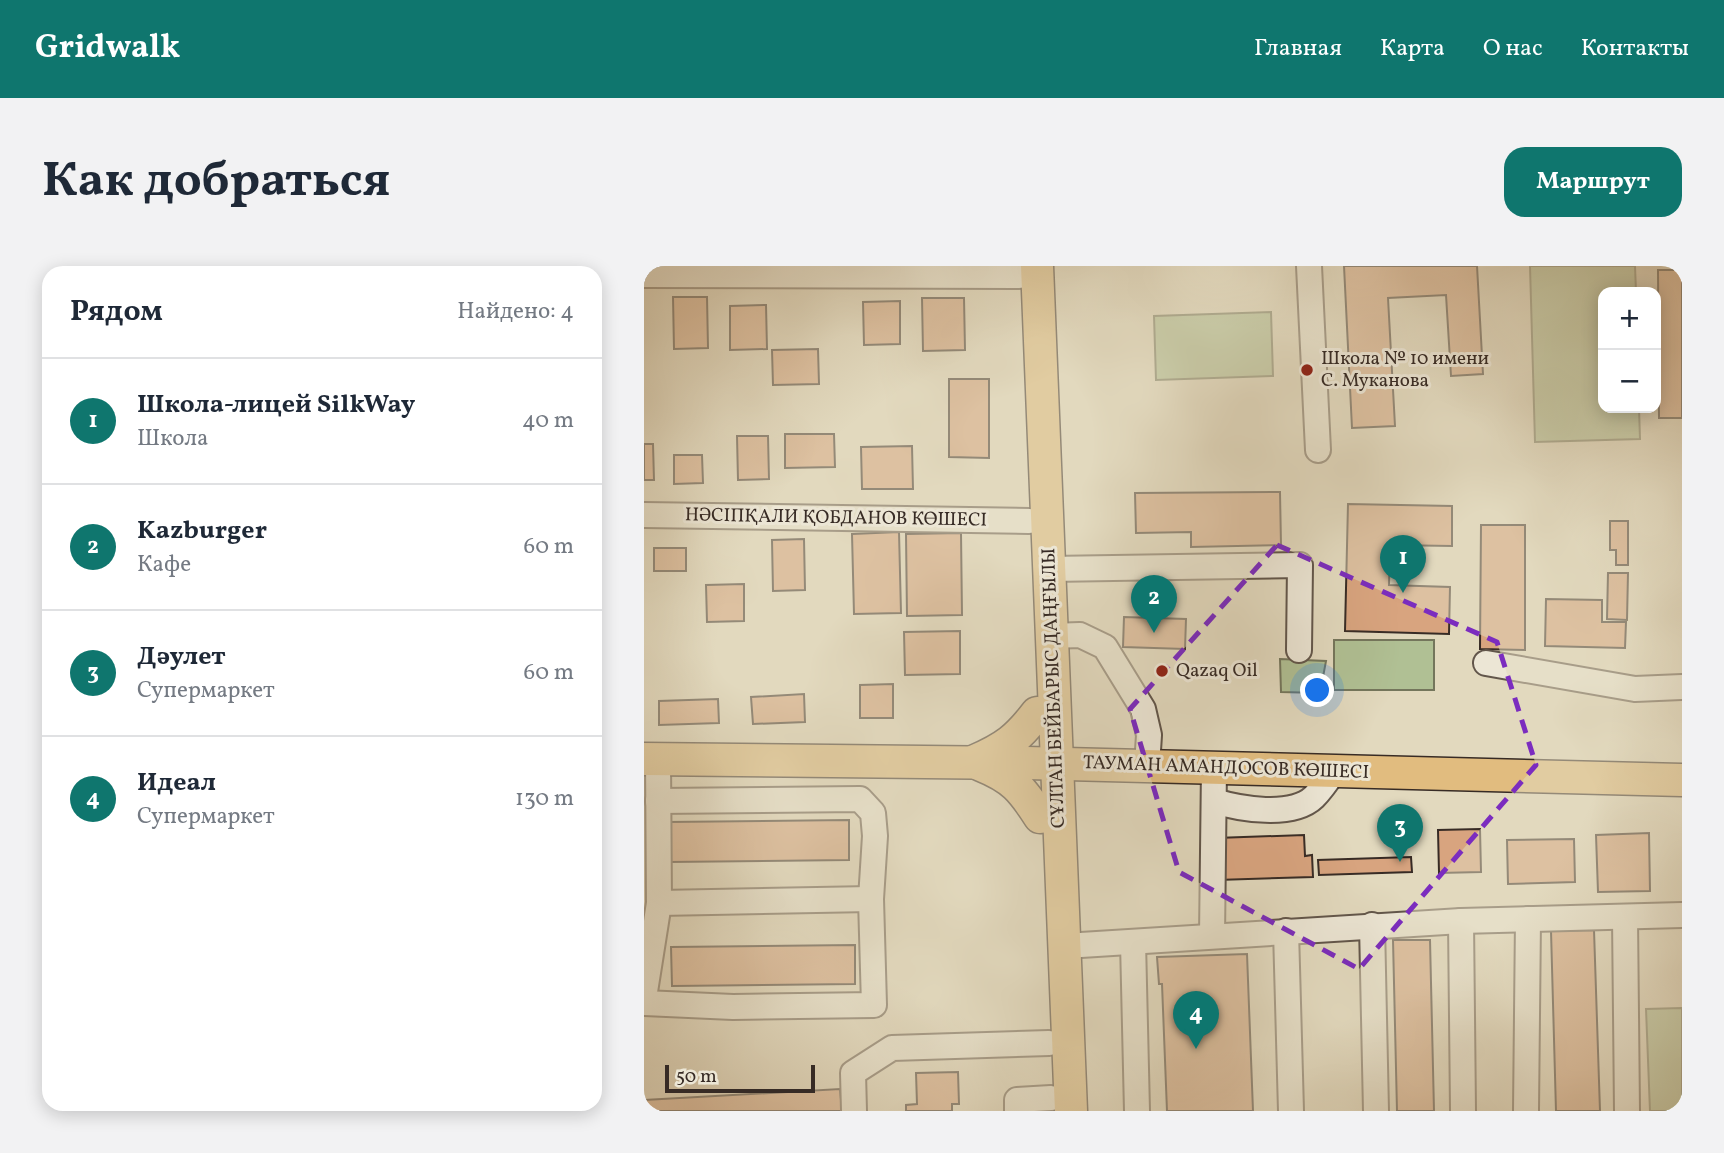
<!DOCTYPE html>
<html lang="ru">
<head>
<meta charset="utf-8">
<style>
	body { margin:0; font-family:Vollkorn,serif; background:#f2f2f3; color:#1f2937 }
	.controls { position:absolute; right:21px; top:21px; display:grid; overflow:hidden; border-radius:14px; box-shadow:0 4px 18px #0003 }
	.controls button { width:63px; height:63px; display:grid; place-items:center; padding:0; border:0; border-bottom:2px solid #e0e1e3; background:#fff; color:#1f2937; font:35px sans-serif }
	.scale { position:absolute; left:21px; bottom:18px; width:150px; box-sizing:border-box; padding-left:7px; border:4px solid #372b25; border-top:0; font-size:19px; line-height:24px; white-space:nowrap; color:#372b25; -webkit-text-stroke:5px #ece6d5; paint-order:stroke }
	.you { position:absolute; left:674px; top:425px; width:24px; height:24px; margin:-18px; border:5px solid #fff; border-radius:50%; background:#1a73e8; box-shadow:0 0 0 10px #1a73e833 }
	.badge { display:grid; place-items:center; width:46px; height:46px; border-radius:50%; background:#0f766e; color:#fff; font-size:23px; font-weight:700 }
	.pin { position:absolute; translate:-50% -58px; filter:drop-shadow(0 2px 4px #0008) }
	.pin::after { content:''; position:absolute; top:37px; width:24px; height:21px; background:inherit; clip-path:polygon(0 0,100% 0,50% 100%) }
	.list { margin:0; padding:0; list-style:none }
	h2 { display:flex; justify-content:space-between; align-items:center; height:91px; margin:0; padding:0 28px; font-size:30px }
	h2 small { font-size:23px; font-weight:400; color:#747a83 }
	.list li { display:grid; grid-template-columns:46px 1fr auto; gap:21px; align-items:center; box-sizing:border-box; height:126px; padding:0 28px; border-top:2px solid #e0e1e3 }
	.list b { display:block; font-size:26px; white-space:nowrap }
	.list p { margin:0; font-size:23px; white-space:nowrap; color:#747a83 }
	.list em { font-size:23px; font-style:normal; color:#747a83 }
	.map { position:relative; flex:none; width:1038px; height:845px; overflow:hidden; border-radius:21px }
	header { display:flex; align-items:center; gap:42px; box-sizing:border-box; height:98px; padding:0 35px; background:#0f766e; color:#fff }
	header strong { font-size:33px }
	nav { display:flex; gap:38px; margin-inline-start:auto; font-size:24px }
	.intro { display:flex; align-items:center; justify-content:space-between; box-sizing:border-box; height:168px; padding:0 42px }
	h1 { margin:0; font-size:49px }
	.button { padding:18px 32px; border-radius:21px; background:#0f766e; color:#fff; font-size:24px; font-weight:700 }
	main { display:flex; gap:42px; padding:0 42px }
	aside { flex:1; background:#fff; border-radius:21px; box-shadow:0 4px 18px #0003 }
	.map>svg:first-child { display:block }
	.green { fill:#b0c094; stroke:#74765c; stroke-width:2 }
	.building { fill:#d8a47f; stroke:#372b25; stroke-width:2 }
	.lines { fill:none; stroke-linecap:round; stroke-linejoin:round }
	.minor-casing { stroke:#62564b; stroke-width:28 }
	.major-casing { stroke:#372b25; stroke-width:35 }
	.minor { stroke:#ece6d5; stroke-width:24 }
	.major { stroke:#e1bc7f; stroke-width:32 }
	.marked { fill:none; stroke:#7b2cbf; stroke-width:5; stroke-dasharray:14 9; stroke-linejoin:round }
	.poi-dot { fill:#8f2418; stroke:#ece6d5; stroke-width:2.5 }
	.labels { text-anchor:middle; dominant-baseline:central; stroke-width:6; stroke-linejoin:round; paint-order:stroke }
	.poi-label { font-size:19px; fill:#372b25; stroke:#ece6d5; text-anchor:start }
	.street-label { font-size:19px; fill:#372b25; stroke:#ece6d5 }
</style>
</head>
<body>
<header>
<strong>Gridwalk</strong>
<nav><a>Главная</a><a>Карта</a><a>О нас</a><a>Контакты</a></nav>
</header>
<div class="intro"><h1>Как добраться</h1><a class="button">Маршрут</a></div>
<main>
<aside>
<h2>Рядом<small>Найдено: 4</small></h2>
<ul class="list">
<li><span class="badge">1</span><div><b>Школа-лицей SilkWay</b><p>Школа</p></div><em>40 m</em></li>
<li><span class="badge">2</span><div><b>Kazburger</b><p>Кафе</p></div><em>60 m</em></li>
<li><span class="badge">3</span><div><b>Дәулет</b><p>Супермаркет</p></div><em>60 m</em></li>
<li><span class="badge">4</span><div><b>Идеал</b><p>Супермаркет</p></div><em>130 m</em></li>
</ul>
</aside>
<div class="map">
<svg width="1038" height="845" viewBox="0 0 1038 845">
	<rect width="100%" height="100%" fill="#e2d9be"/>
	<filter id="stains"><feTurbulence type="fractalNoise" baseFrequency=".00286" numOctaves="4"/><feColorMatrix values="0 0 0 0 .2 0 0 0 0 .09 0 0 0 0 .02 0 0 0 .5 -.17"/></filter>
	<radialGradient id="worn" r=".72"><stop offset=".6" stop-color="#630" stop-opacity="0"/><stop offset="1" stop-color="#630" stop-opacity=".3"/></radialGradient>
	<!-- green -->
	<g class="green">
		<path d="M886,0H991L992,26H959V142H995L996,173L891,176Z"/>
		<path d="M627,46L629,110L512,114L510,50Z"/>
		<rect x="690" y="374" width="100" height="50"/>
		<path d="M636,393L682,395L676,427L637,426Z"/>
		<path d="M1038,742V845H1006L1002,743Z"/>
	</g>
	<!-- building -->
	<g class="building">
		<path d="M700,0H833L839,108L807,110L802,29L744,32L751,160L708,162Z"/>
		<path d="M1014,4H1038V152H1015Z"/>
		<path d="M29,31H63L64,82L30,83Z"/>
		<path d="M278,32H320L321,84L279,85Z"/>
		<path d="M256,35V78L220,79L219,36Z"/>
		<path d="M122,39L123,83L86,84V40Z"/>
		<path d="M174,83L175,118L129,119L128,84Z"/>
		<path d="M305,113H345V192L305,191Z"/>
		<path d="M141,168H190L191,201L141,202Z"/>
		<path d="M93,170H124L125,213L94,214Z"/>
		<path d="M0,178H9L10,214H0Z"/>
		<path d="M268,180L269,223H218L217,181Z"/>
		<path d="M30,189H58L59,217L30,218Z"/>
		<path d="M636,226L637,279L547,281V266L492,267L491,227Z"/>
		<path d="M704,238L808,240V280L746,279L745,319L806,321L805,368L701,365Z"/>
		<path d="M966,255H984V299H972V284H966Z"/>
		<path d="M837,259H881V384L836,383Z"/>
		<path d="M255,266L257,347L210,348L208,268Z"/>
		<path d="M317,267L318,349L263,350L262,268Z"/>
		<path d="M160,273L161,324L129,325L128,274Z"/>
		<rect x="10" y="282" width="32" height="23"/>
		<path d="M964,307H984L983,354L963,353Z"/>
		<path d="M100,318V355L63,356L62,319Z"/>
		<path d="M902,333L958,334V356H982L981,382L901,380Z"/>
		<path d="M480,351L542,353L541,383L479,381Z"/>
		<path d="M316,365V408L261,409L260,366Z"/>
		<path d="M249,418V452H216V419Z"/>
		<path d="M160,428L161,456L109,458L107,431Z"/>
		<path d="M74,433L75,457L15,459V435Z"/>
		<path d="M205,554V594L24,596L23,556Z"/>
		<path d="M836,563L837,606L795,607L794,564Z"/>
		<path d="M1005,567L1006,625L954,626L952,569Z"/>
		<path d="M660,569L661,590L668,589L669,611L573,614L572,572Z"/>
		<path d="M930,573L931,616L864,618L863,574Z"/>
		<path d="M767,591L768,606L675,609L674,594Z"/>
		<path d="M950,664L956,845H912L907,665Z"/>
		<path d="M749,674H786L790,845H753Z"/>
		<path d="M211,679V718L28,720L27,681Z"/>
		<path d="M603,688L609,845H523L518,718H515L513,691Z"/>
		<path d="M314,806L315,838H308V845H262V839L273,838L272,807Z"/>
		<path d="M196,823L198,845H0V834Z"/>
	</g>
	<g class="lines">
		<defs>
			<g id="minor">
				<path d="M665,0L674,184"/>
				<path d="M0,9L375,10"/>
				<path d="M0,249L385,255"/>
				<path d="M406,303L656,299L655,384"/>
				<path d="M407,370L436,369L461,381L499,443L505,469L503,500"/>
				<path d="M842,397L991,423L1038,421"/>
				<path d="M570,535C596,543 648,552 670,531C677,524 684,514 690,505"/>
				<path d="M15,637L227,633"/>
				<path d="M981,651L983,845"/>
				<path d="M817,655L819,845"/>
				<path d="M728,659L732,845"/>
				<path d="M642,665L647,845"/>
				<path d="M568,670L570,502"/>
				<path d="M489,676L493,845"/>
				<path d="M421,680L817,655L1038,649"/>
				<path d="M0,732L15,637L14,493"/>
				<path d="M0,737L89,741L230,739L227,633L231,570L229,547L216,533L14,535"/>
				<path d="M210,845L209,807L248,782L405,777"/>
				<path d="M373,845V834L407,832"/>
				<path d="M882,845L884,653"/>
			</g>
			<g id="major">
				<path d="M393,0L427,845"/>
				<path d="M0,493L383,497L1038,514"/>
				<path d="M331,495C361,482 373,473 393,447"/>
				<path d="M337,499C369,512 378,523 396,551"/>
			</g>
		</defs>
		<!-- minor casing -->
		<use href="#minor" class="minor-casing"/>
		<!-- major casing -->
		<use href="#major" class="major-casing"/>
		<!-- minor -->
		<use href="#minor" class="minor"/>
		<!-- major -->
		<use href="#major" class="major"/>
	</g>
	<!-- marked area -->
	<path d="M0 0H1038V845H0ZM633,279L853,376L892,499L715,703L535,606L486,443Z" fill="#e2d9be" fill-opacity=".55" fill-rule="evenodd"/>
	<path class="marked" d="M633,279L853,376L892,499L715,703L535,606L486,443Z"/>
	<!-- markers -->
	<g class="poi-dot">
		<circle cx="663" cy="104" r="7"/>
		<circle cx="518" cy="405" r="7"/>
	</g>
	<g class="labels">
		<!-- poi labels -->
		<g class="poi-label">
			<text x="677" y="93">Школа № 10 имени<tspan x="677" dy="22">С. Муканова</tspan></text>
			<text x="532" y="405">Qazaq Oil</text>
		</g>
		<!-- street labels -->
		<g class="street-label">
			<text transform="translate(192 252) rotate(1)">НӘСІПҚАЛИ ҚОБДАНОВ КӨШЕСІ</text>
			<text transform="translate(410 422) rotate(-92)">СҰЛТАН БЕЙБАРЫС ДАҢҒЫЛЫ</text>
			<text transform="translate(582 502) rotate(2)">ТАУМАН АМАНДОСОВ КӨШЕСІ</text>
		</g>
	</g>
	<rect width="100%" height="100%" filter="url(#stains)"/>
	<rect width="100%" height="100%" fill="url(#worn)"/>
</svg>
<div class="controls">
<button>+</button>
<button>−</button>
</div>
<div class="scale">50 m</div>
<div class="you"></div>
<div class="pin badge" style="left:759px;top:327px">1</div>
<div class="pin badge" style="left:510px;top:367px">2</div>
<div class="pin badge" style="left:756px;top:596px">3</div>
<div class="pin badge" style="left:552px;top:783px">4</div>
</div>
</main>
</body>
</html>
